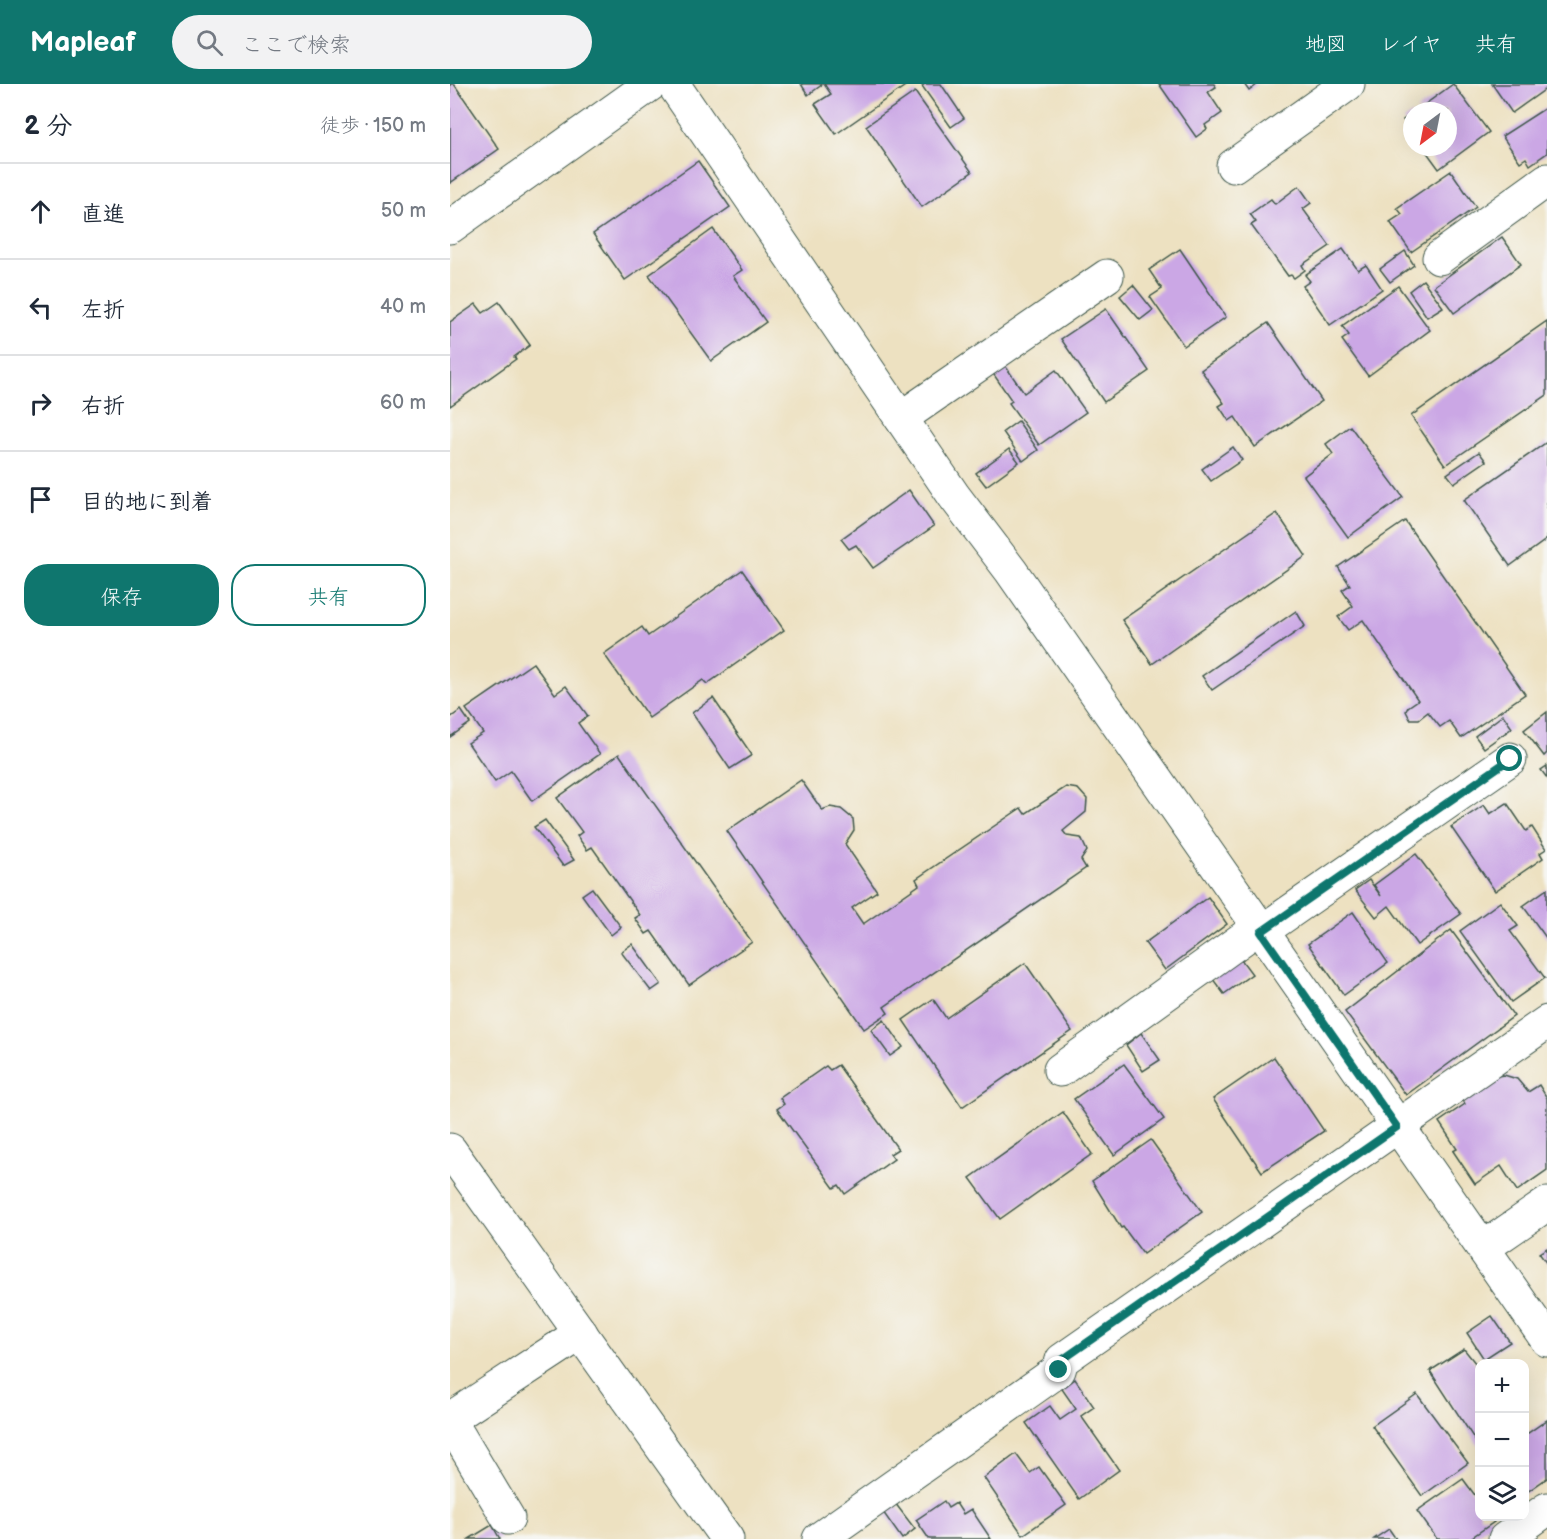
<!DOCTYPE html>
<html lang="ja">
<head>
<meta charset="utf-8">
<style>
	body { margin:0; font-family:"Balsamiq Sans","Klee One",sans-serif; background:#f2f2f3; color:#1f2937 }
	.controls { position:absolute; right:18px; bottom:18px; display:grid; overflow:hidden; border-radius:12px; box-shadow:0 6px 24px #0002 }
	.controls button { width:54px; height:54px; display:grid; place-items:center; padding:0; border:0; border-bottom:2px solid #e0e1e3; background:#fff; color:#1f2937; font:30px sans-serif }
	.compass { position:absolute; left:953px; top:18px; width:54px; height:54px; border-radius:50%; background:#fff; box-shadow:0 6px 24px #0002; rotate:212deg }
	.stop { position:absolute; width:18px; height:18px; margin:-14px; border:4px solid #0f766e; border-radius:50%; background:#fff }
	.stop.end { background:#0f766e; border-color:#fff; box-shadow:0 2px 6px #0008 }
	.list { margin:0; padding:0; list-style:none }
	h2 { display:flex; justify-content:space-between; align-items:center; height:78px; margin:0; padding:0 24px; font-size:26px }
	h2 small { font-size:20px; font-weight:400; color:#747a83 }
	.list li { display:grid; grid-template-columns:39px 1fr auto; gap:18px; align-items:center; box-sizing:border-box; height:96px; padding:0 24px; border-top:2px solid #e0e1e3 }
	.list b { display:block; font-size:22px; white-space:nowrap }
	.list em { font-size:20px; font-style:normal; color:#747a83 }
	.actions { display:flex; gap:12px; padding:18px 24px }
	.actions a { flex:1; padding:14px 0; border:2px solid #0f766e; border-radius:24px; text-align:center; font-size:21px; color:#0f766e }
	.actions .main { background:#0f766e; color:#fff }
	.icon { flex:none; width:33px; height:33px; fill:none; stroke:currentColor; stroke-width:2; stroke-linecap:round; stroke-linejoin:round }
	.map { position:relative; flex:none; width:1097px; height:1455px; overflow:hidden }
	header { display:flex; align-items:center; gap:36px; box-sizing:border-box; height:84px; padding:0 30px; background:#0f766e; color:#fff }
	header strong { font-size:28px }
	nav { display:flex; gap:33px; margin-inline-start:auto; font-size:21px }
	.search { width:420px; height:54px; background:#f2f2f3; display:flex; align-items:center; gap:15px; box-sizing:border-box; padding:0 21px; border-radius:33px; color:#747a83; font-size:22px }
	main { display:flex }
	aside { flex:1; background:#fff }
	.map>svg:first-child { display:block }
	.building { fill:#cba7e5 }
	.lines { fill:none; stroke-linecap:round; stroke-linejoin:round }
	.minor-casing { stroke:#3e5649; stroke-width:35 }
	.tertiary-casing { stroke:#3e5649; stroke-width:35 }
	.minor { stroke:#fff; stroke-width:33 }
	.tertiary { stroke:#fff; stroke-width:33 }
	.route { stroke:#0f766e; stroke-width:8 }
</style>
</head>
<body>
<header>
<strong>Mapleaf</strong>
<div class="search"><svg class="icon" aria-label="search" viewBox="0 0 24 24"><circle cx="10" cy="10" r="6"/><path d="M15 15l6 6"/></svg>ここで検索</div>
<nav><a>地図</a><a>レイヤ</a><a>共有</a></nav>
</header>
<main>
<aside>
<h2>2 分<small>徒歩 · 150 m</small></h2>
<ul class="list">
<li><svg class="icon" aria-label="ahead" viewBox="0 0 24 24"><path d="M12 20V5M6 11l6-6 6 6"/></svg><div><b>直進</b></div><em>50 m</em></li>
<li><svg class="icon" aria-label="left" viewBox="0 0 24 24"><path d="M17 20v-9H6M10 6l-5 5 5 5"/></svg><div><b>左折</b></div><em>40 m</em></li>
<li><svg class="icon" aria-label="right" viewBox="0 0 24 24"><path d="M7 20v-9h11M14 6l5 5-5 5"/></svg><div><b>右折</b></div><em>60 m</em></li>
<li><svg class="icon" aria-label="arrive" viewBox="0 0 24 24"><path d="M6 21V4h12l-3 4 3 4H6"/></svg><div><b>目的地に到着</b></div></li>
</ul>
<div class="actions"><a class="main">保存</a><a>共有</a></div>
</aside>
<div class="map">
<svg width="1097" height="1455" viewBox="0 0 1097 1455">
	<rect width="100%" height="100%" fill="#f6f6f2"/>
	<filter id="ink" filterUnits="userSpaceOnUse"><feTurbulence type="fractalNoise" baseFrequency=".0167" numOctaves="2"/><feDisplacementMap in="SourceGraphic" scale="12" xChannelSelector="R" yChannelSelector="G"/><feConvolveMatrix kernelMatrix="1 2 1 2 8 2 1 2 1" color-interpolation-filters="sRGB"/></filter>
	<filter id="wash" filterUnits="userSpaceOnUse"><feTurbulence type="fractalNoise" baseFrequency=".008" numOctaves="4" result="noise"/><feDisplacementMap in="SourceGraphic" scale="24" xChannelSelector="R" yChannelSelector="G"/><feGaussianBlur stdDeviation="1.35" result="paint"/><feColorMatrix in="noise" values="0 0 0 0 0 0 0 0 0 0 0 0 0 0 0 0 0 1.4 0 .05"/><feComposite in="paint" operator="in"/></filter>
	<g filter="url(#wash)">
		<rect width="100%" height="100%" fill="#ede1c1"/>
		<g id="blocks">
			<!-- building -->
			<g class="building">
				<path d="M0,0H4L49,65L0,99Z"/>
				<path d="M351,0H373L358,11Z"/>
				<path d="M374,0H458L386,50L365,20L381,10Z"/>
				<path d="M475,0H491L514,34L501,43L472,2Z"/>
				<path d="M709,0H764L766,3L758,8L772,29L755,41L757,45L746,53Z"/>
				<path d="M794,0H808L799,7Z"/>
				<path d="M1003,0L1039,48L989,85L973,63H998V27H966Z"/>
				<path d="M1042,0H1097V4L1062,29Z"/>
				<path d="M465,8L522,88L472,123L416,42Z"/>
				<path d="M1097,23V69L1080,81L1076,74L1070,78L1052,52Z"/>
				<path d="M962,30V48L953,36Z"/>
				<path d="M248,77L280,123L175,196L143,150Z"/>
				<path d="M1001,87L1026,123L961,168L940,138L952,130L947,124Z"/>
				<path d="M849,102L861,119L853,125L880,162L852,181L855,186L844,194L841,191L838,192L801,141L806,138L800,130L821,115L825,120Z"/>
				<path d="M263,145L292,186L283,192L316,238L261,277L199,191Z"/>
				<path d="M1052,153L1071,180L1004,229L984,202Z"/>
				<path d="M730,165L776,233L734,262L700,213L712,205L699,186Z"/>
				<path d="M893,165L908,186L916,181L932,205L880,241L853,202L860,197L855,191Z"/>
				<path d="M955,167L964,181L940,198L930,185Z"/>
				<path d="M973,196L993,223L977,233L959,207Z"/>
				<path d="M683,201L703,226L690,236L670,212Z"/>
				<path d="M948,202L980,246L918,292L892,256L899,251L892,242Z"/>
				<path d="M49,218L80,261L64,273L66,275L0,322V238L26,220L33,229Z"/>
				<path d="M656,225L699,287L654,318L611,255Z"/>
				<path d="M1097,237V311L995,381L961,332Z"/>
				<path d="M818,239L872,317L805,363L785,333L779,337L769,322L774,319L751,286Z"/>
				<path d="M554,280L574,309L606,286L636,328L589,361L559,319L562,317L542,288Z"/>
				<path d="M568,337L588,366L573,377L553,348Z"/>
				<path d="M900,342L953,413L898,453L854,392L883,370L876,360Z"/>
				<path d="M1097,358V455L1060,482L1014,416Z"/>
				<path d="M783,363L792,376L761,397L752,385Z"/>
				<path d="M559,365L569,378L536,402L526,389Z"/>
				<path d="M1029,368L1036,377L1004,399L997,390Z"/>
				<path d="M459,406L484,442L423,484L406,461L399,465L391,455Z"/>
				<path d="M827,429L856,472L702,580L672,536Z"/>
				<path d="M955,437L1075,610L1011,654L999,637L990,643L978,628L969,635H960L956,627L958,623L968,616L913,536L898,546L888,533L903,522L892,506L900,501L888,483Z"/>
				<path d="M292,486L334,546L257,600L253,596L199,634L154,570L192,543L198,552Z"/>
				<path d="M846,527L855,542L762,606L752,592Z"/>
				<path d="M83,579L105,610L116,602L138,632L128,639L150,670L82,717L61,687L45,698L18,659L33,649L16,625Z"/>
				<path d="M263,614L302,671L280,685L242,629Z"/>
				<path d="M11,626L20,639L0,653V634Z"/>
				<path d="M1097,628V669L1094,672L1074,646Z"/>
				<path d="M1053,631L1062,644L1034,664L1025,652Z"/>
				<path d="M169,670L302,858L239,901L201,847L196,850L185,834L190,831L142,763L137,766L127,752L132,748L107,714Z"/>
				<path d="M1097,682V694L1091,686Z"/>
				<path d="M351,696L372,726L380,723L391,725L403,735L404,746L395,760L427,807L402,824L413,840L469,801L466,795L571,724L575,730L616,703L628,705L637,715L636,728L613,747L617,752L631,754L637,767L631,776L636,784L434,923L438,929L414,945L277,747Z"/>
				<path d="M1057,719L1076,747L1082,743L1096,765L1090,769L1093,774L1045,807L1001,743L1034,721L1040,730Z"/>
				<path d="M95,736L124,776L113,782L84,743Z"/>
				<path d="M966,770L1011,830L967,861L939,822L926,833L905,806L919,796L931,812L924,801Z"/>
				<path d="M142,804L171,843L161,851L132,811Z"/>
				<path d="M1097,805V855L1073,822Z"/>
				<path d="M758,813L777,840L715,886L695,859Z"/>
				<path d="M1050,818L1068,842L1060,847L1095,894L1061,918L1010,847Z"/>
				<path d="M903,828L938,879L894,911L858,860Z"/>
				<path d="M1001,846L1064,932L956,1011L895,928Z"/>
				<path d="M182,860L211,900L201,907L171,868Z"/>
				<path d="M790,874L802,890L774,910L762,894Z"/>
				<path d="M575,879L622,947L512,1023L453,936L483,915L496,934Z"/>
				<path d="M434,936L453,963L440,972L421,946Z"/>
				<path d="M691,949L710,976L693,987L676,961Z"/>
				<path d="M824,973L874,1047L812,1088L763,1015Z"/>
				<path d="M674,980L714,1035L664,1071L624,1015Z"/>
				<path d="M388,981L448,1065L440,1070L444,1075L395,1110L389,1101L384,1104L327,1025L334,1020L330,1014L376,982L380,986Z"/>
				<path d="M1054,991L1067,995L1078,1008L1089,1001L1097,1014V1086L1067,1107L1051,1082L1025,1100L1003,1067L1007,1065L989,1038L1015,1020L1013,1016L1047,992Z"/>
				<path d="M613,1028L642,1070L550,1135L520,1094Z"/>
				<path d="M701,1056L752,1128L693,1170L673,1143L671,1144L642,1097Z"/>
				<path d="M1097,1164V1180L1089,1169Z"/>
				<path d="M1042,1232L1060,1258L1034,1275L1017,1249Z"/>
				<path d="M1014,1265L1030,1285V1364L980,1287Z"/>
				<path d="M625,1295L644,1323L631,1332L669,1386L629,1415L576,1339L600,1322L610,1336L626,1325L612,1305Z"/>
				<path d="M967,1310L1018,1379L972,1412L922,1342Z"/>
				<path d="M1097,1336V1394L1074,1410V1352Z"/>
				<path d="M566,1370L580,1389L589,1383L616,1421L573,1451L534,1394Z"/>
				<path d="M1013,1395L1030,1418V1432H1040L1044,1438L1019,1455H987L967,1427Z"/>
				<path d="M494,1417L498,1424L506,1419L513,1430L521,1425L541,1455H479L466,1436Z"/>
				<path d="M445,1419L465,1445L452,1455L433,1428Z"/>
				<path d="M42,1441L50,1455H19Z"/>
				<path d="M939,1445L946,1455H924Z"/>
			</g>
		</g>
	</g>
	<g filter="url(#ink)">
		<use href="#blocks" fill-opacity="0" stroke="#3e5649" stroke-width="1.5"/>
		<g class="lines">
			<defs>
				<g id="minor">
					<path d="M223,0L504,412L561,487L1097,1256"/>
					<path d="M783,82L898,0"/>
					<path d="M989,174L1097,96"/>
					<path d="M451,334L657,192"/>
					<path d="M811,848L1060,675"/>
					<path d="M610,986L809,843"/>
					<path d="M0,1066L277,1455"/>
					<path d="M1033,1164L1097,1120"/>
					<path d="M0,1335L131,1249"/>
					<path d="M0,1337L58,1434"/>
					<path d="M369,1455L609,1286L612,1276L1097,938"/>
					<path d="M1055,1455L1097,1425"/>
				</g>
				<path id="tertiary" d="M0,143L201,0"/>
			</defs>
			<!-- minor casing -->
			<use href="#minor" class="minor-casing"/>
			<!-- tertiary casing -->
			<use href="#tertiary" class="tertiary-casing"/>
			<!-- minor -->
			<use href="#minor" class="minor"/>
			<!-- tertiary -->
			<use href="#tertiary" class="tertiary"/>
		</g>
	</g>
	<g class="lines" filter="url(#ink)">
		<!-- route -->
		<path class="route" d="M609,1286L612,1276L947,1043L811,848L1060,675"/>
	</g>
</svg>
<div class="controls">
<button>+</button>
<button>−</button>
<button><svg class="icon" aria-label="layers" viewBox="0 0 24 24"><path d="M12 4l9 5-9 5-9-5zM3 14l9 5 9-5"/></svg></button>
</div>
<svg class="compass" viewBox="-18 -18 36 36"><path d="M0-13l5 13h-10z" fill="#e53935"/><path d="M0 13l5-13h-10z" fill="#747a83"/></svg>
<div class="stop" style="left:1060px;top:675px"></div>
<div class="stop end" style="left:609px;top:1286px"></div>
</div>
</main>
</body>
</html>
